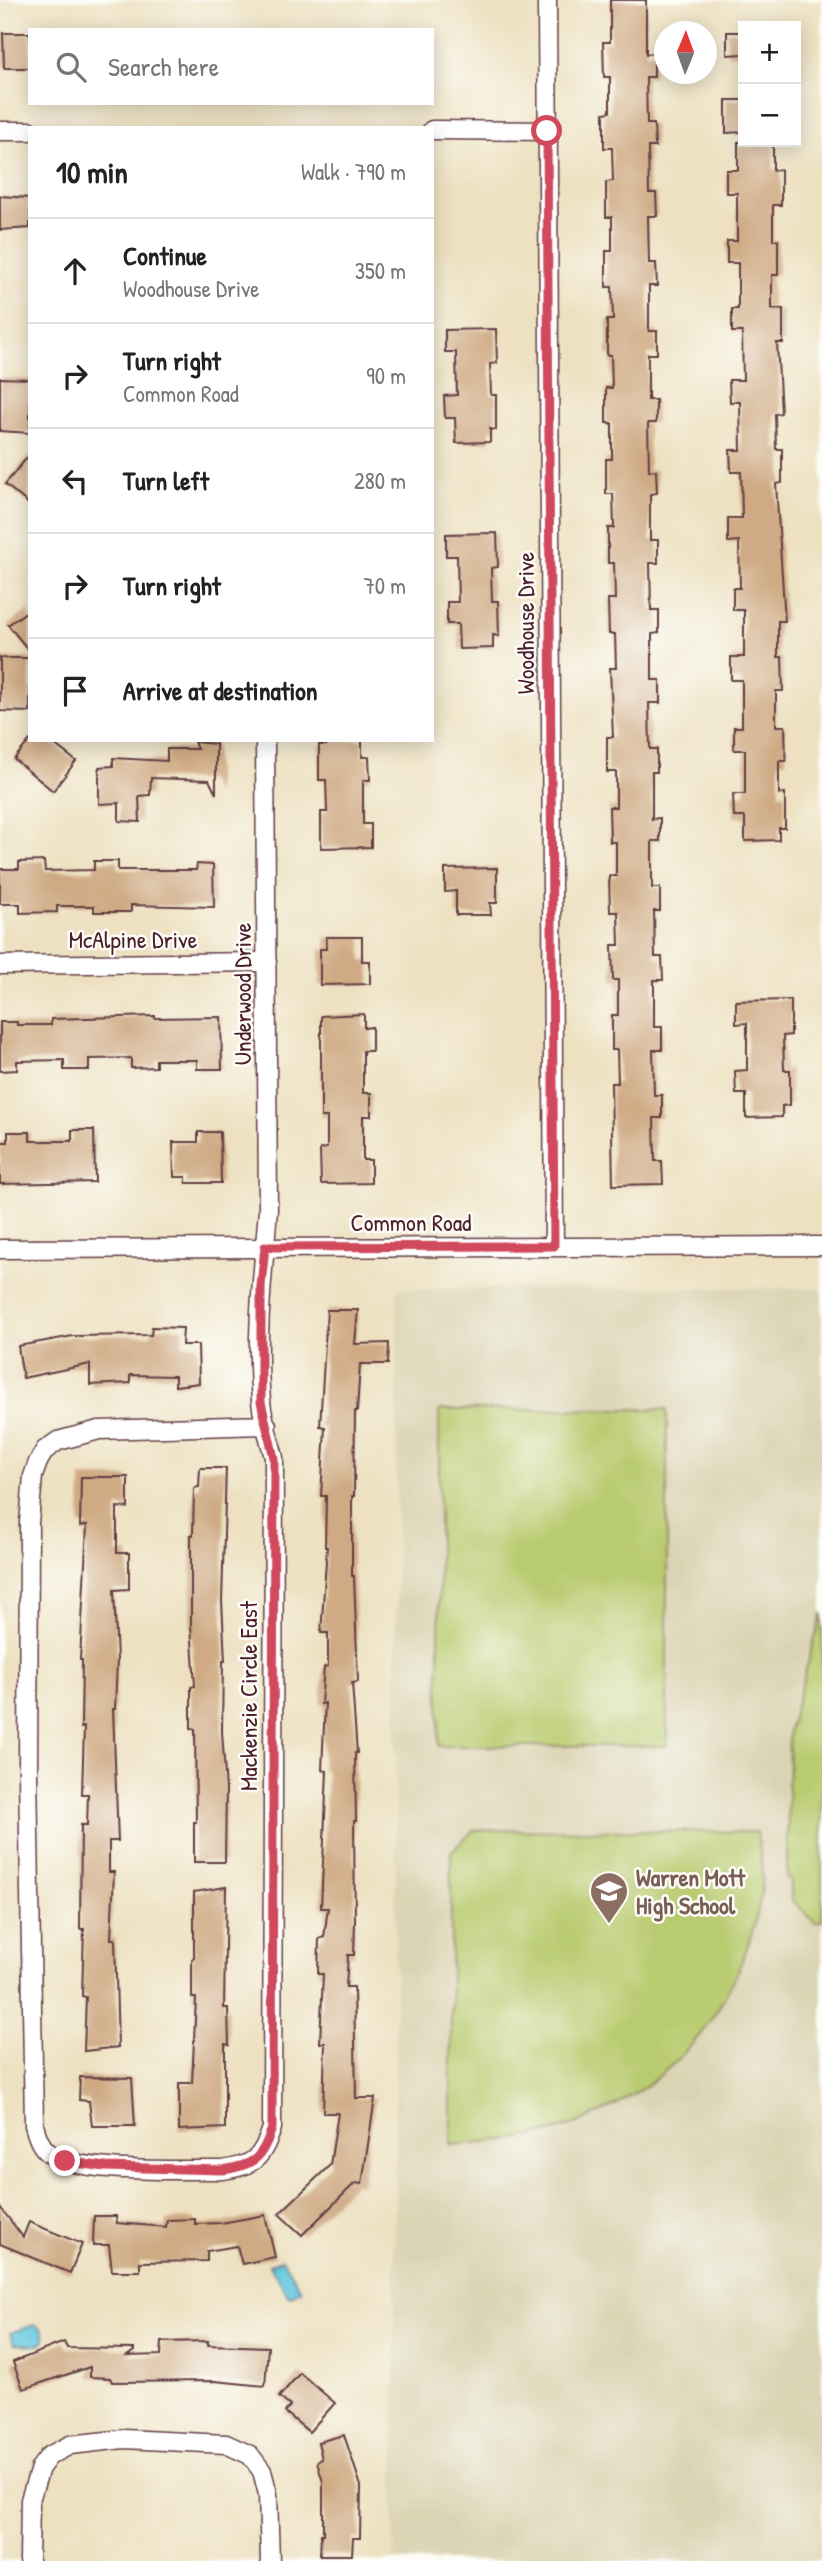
<!DOCTYPE html>
<html lang="en">
<head>
<meta charset="utf-8">
<style>
	body { margin:0; font-family:"Patrick Hand",sans-serif; background:#f6f6f6; color:#222 }
	.controls { position:absolute; right:21px; top:21px; display:grid; overflow:hidden; border-radius:0px; box-shadow:0 4px 18px #0003 }
	.controls button { width:63px; height:63px; display:grid; place-items:center; padding:0; border:0; border-bottom:2px solid #e0e0e0; background:#fff; color:#222; font:35px sans-serif }
	.compass { position:absolute; left:654px; top:21px; width:63px; height:63px; border-radius:50%; background:#fff; box-shadow:0 4px 18px #0003; rotate:1deg }
	.stop { position:absolute; width:21px; height:21px; margin:-16px; border:5px solid #d1495b; border-radius:50%; background:#fff }
	.stop.end { background:#d1495b; border-color:#fff; box-shadow:0 2px 7px #0008 }
	.list { margin:0; padding:0; list-style:none }
	h2 { display:flex; justify-content:space-between; align-items:center; height:91px; margin:0; padding:0 28px; font-size:30px }
	h2 small { font-size:23px; font-weight:400; color:#767676 }
	.list li { display:grid; grid-template-columns:46px 1fr auto; gap:21px; align-items:center; box-sizing:border-box; height:105px; padding:0 28px; border-top:2px solid #e0e0e0 }
	.list b { display:block; font-size:26px; white-space:nowrap }
	.list p { margin:0; font-size:23px; white-space:nowrap; color:#767676 }
	.list em { font-size:23px; font-style:normal; color:#767676 }
	.icon { flex:none; width:38px; height:38px; fill:none; stroke:currentColor; stroke-width:2; stroke-linecap:round; stroke-linejoin:round }
	.map { position:relative; flex:none; width:822px; height:2561px; overflow:hidden }
	.search { position:absolute; background:#fff; box-shadow:0 4px 18px #0003; left:28px; top:28px; width:406px; height:77px; display:flex; align-items:center; gap:18px; box-sizing:border-box; padding:0 24px; border-radius:0px; color:#767676; font-size:26px }
	.panel { position:absolute; background:#fff; box-shadow:0 4px 18px #0003; left:28px; top:126px; width:406px; height:616px; border-radius:0px }
	.map>svg:first-child { display:block }
	.built { fill:#dbd4b4 }
	.green { fill:#b9cb6f; stroke:#82754d; stroke-width:2 }
	.water { fill:#62c7df; stroke:#567385; stroke-width:2 }
	.building { fill:#cfaa84 }
	.lines { fill:none; stroke-linecap:round; stroke-linejoin:round }
	.street-casing { stroke:#623c42; stroke-width:21 }
	.street { stroke:#fff; stroke-width:18 }
	.route { stroke:#d1495b; stroke-width:9 }
	.labels { text-anchor:middle; dominant-baseline:central; stroke-width:5; stroke-linejoin:round; paint-order:stroke }
	.street-label { font-size:24px; fill:#4a1f2b; stroke:#fdfcf7 }
	.education-label { font-size:24px; font-weight:bold; fill:#785e54; stroke:#fdfcf7; text-anchor:start }
</style>
</head>
<body>
<div class="map">
<svg width="822" height="2561" viewBox="0 0 822 2561">
	<rect width="100%" height="100%" fill="#fdfcf7"/>
	<filter id="ink" filterUnits="userSpaceOnUse"><feTurbulence type="fractalNoise" baseFrequency=".0143" numOctaves="2"/><feDisplacementMap in="SourceGraphic" scale="14" xChannelSelector="R" yChannelSelector="G"/><feConvolveMatrix kernelMatrix="1 2 1 2 8 2 1 2 1" color-interpolation-filters="sRGB"/></filter>
	<filter id="wash" filterUnits="userSpaceOnUse"><feTurbulence type="fractalNoise" baseFrequency=".00686" numOctaves="4" result="noise"/><feDisplacementMap in="SourceGraphic" scale="28" xChannelSelector="R" yChannelSelector="G"/><feGaussianBlur stdDeviation="1.57" result="paint"/><feColorMatrix in="noise" values="0 0 0 0 0 0 0 0 0 0 0 0 0 0 0 0 0 1.4 0 .05"/><feComposite in="paint" operator="in"/></filter>
	<g filter="url(#wash)">
		<rect width="100%" height="100%" fill="#ede1c1"/>
		<!-- built -->
		<path class="built" d="M822,1288V2561H394L397,1289Z"/>
		<!-- green -->
		<g class="green">
			<path d="M667,1409V1746H439V1410Z"/>
			<path d="M822,1613V1921L815,1922L791,1899V1880L787,1879L789,1730Z"/>
			<path d="M474,1830L757,1832C759,1848 763,1865 762,1881C761,1905 753,1931 745,1953C713,2036 664,2086 582,2121C541,2139 495,2141 451,2145V1852Z"/>
		</g>
		<!-- water -->
		<g class="water">
			<path d="M282,2259L301,2290L289,2296L269,2265Z"/>
			<path d="M34,2325L42,2330L45,2339L39,2345L14,2344L10,2333Z"/>
		</g>
		<g id="blocks">
			<!-- building -->
			<g class="building">
				<path d="M610,0H646V54L654,53V77H646L647,124H654L655,147H648L649,193H656L657,216H648L649,263H656L657,286H649V331H657V354H648V400H656V423H648L649,471L656,470L657,493L650,494V540H658V563H650L651,610H659V633L652,634V680H660V703H649L650,749H657V772H652V819L660,818V841H652V888H660V911H654L655,957H662L663,980H654V1027H662V1050H653L654,1095H662V1118H654L655,1161H662L663,1184L613,1185L611,1083H618L617,1050H612V1015H618V980H613L612,945H619L618,912H610L609,876H616V842H610L609,807H616V772H607V737H613L610,668H616L615,634H609L608,599H615L614,563H608V528H614L613,494H606V459H612V423H606V388H612L611,355H607V320H613L612,287H606V251H612V217H606V182L613,181L612,148H604V113L610,112V77H604L603,42H610Z"/>
				<path d="M727,32H743V54L727,55Z"/>
				<path d="M3,33H30V68H4Z"/>
				<path d="M726,100H743V132L726,133Z"/>
				<path d="M738,142H773V170H781V205H773V240H778V275H772V309H783V343H777L781,413L775,414L776,449H782V483L776,484L785,621H778V657H782L783,691H776V726H785L786,761H779V794L785,793V828H779V840L745,841V817H734L733,794H745V750H734V727H742V680H731V657H744V610H733V588H740L739,541L728,542V518H742L741,472H731L730,450H741L740,402H730L729,380H743L742,332H732V309H738V263H727V241H737V193H726V170H738Z"/>
				<path d="M0,196L30,198V228L0,230Z"/>
				<path d="M496,329L497,363L490,364L491,395H496V430L490,429V442L456,443L455,418H445L444,396L457,395L456,352H445V330Z"/>
				<path d="M0,378L30,379V433L0,431Z"/>
				<path d="M30,454V505L5,484Z"/>
				<path d="M497,533L498,567L491,568L492,601H498L499,636L493,635V648L459,649L458,624H447V602H458L457,556H446V534Z"/>
				<path d="M30,609V652L8,625Z"/>
				<path d="M0,658H30V712L0,711Z"/>
				<path d="M30,740H49L76,761L53,791L14,759Z"/>
				<path d="M325,740H362V757H369L370,780H363V824H371V847L321,848V812H327L326,780H319V745H326Z"/>
				<path d="M194,742L216,744V794L209,780L151,778L150,795L139,796L140,822L119,821V803L99,804V767L113,766V758L167,761V749H197Z"/>
				<path d="M44,861L45,871L94,870V861H118V870H196L197,864L213,865L214,907L131,905V912H94V906H57V912L20,913V904H0V869H19V862Z"/>
				<path d="M497,868V903H490L491,915H456V891L445,892V869Z"/>
				<path d="M326,937H362V961H370V984L320,985V949H326Z"/>
				<path d="M791,1000V1035L783,1036L784,1070H790V1105L782,1106V1117L746,1118V1094H736L735,1071L747,1070V1023L736,1024V1001Z"/>
				<path d="M364,1014V1028L372,1027V1051H363V1093H371V1116H363V1160H371V1183L321,1184L320,1149L327,1148V1117H321V1016Z"/>
				<path d="M155,1016V1018L221,1017L222,1069H197V1060H156V1067L131,1068V1058L89,1059V1070H64V1060L17,1061V1070L0,1071V1022H17V1025H51V1019Z"/>
				<path d="M72,1130H94L95,1182L0,1184V1142H8V1132H30V1141H72Z"/>
				<path d="M198,1132H220L221,1183H186V1177H174L173,1142H198Z"/>
				<path d="M327,1310H358L355,1344L389,1343L388,1364H360L357,1411H355L354,1496H352V1576H354L358,1682L352,1683L357,1753H355L356,1821H354L355,1922L354,1955H348L346,1987H354L356,2098H375L362,2184L355,2183L302,2235L279,2214L330,2165L338,2113H323L325,2043H320L323,1974H318L319,1939L324,1937L328,1908H321L327,1771L322,1770L325,1703L321,1704L324,1667L328,1666V1633H321L327,1547H325L326,1496H321L325,1427L320,1426Z"/>
				<path d="M152,1327L183,1328L182,1345H198L199,1383L175,1386V1376L130,1375V1383L90,1385V1364L23,1378L18,1346L73,1336L151,1335Z"/>
				<path d="M200,1468H226L222,1601L225,1661H223L222,1731L226,1790L225,1862H194V1822H196L195,1729L191,1728V1687L195,1686L191,1625V1535H193L194,1488L199,1487Z"/>
				<path d="M81,1477H128V1508L117,1507V1553H129V1589L114,1590L117,1660L115,1709H113L118,1841H109V1872H114L111,1939H115L118,2047L84,2051L86,1997L82,1996L84,1929H80L81,1825H87L88,1794H82L84,1727L81,1728L82,1660H80L87,1525L80,1526Z"/>
				<path d="M226,1887L224,2008H228L229,2045L225,2044V2128L179,2130V2083H192L196,1998H192V1959L194,1958V1892Z"/>
				<path d="M80,2077L132,2078L135,2126H92L89,2101L79,2100Z"/>
				<path d="M0,2207L23,2237L29,2222L82,2244L70,2273L0,2244Z"/>
				<path d="M265,2215L275,2257L242,2264L237,2246L207,2251V2261L140,2262V2271H112L109,2245H93L94,2216H116L117,2223L166,2227L167,2220L195,2219V2224L221,2223Z"/>
				<path d="M208,2341V2345L268,2347L265,2386L215,2381L112,2382L110,2378L90,2377V2367L23,2389L13,2362L64,2342L67,2348L134,2349V2351L127,2356L161,2355L162,2342Z"/>
				<path d="M300,2373L335,2403L309,2432L285,2412L290,2406L279,2397Z"/>
				<path d="M344,2435L361,2486L360,2538H353L352,2555H320L321,2534H323V2482L317,2462L322,2459L318,2442Z"/>
			</g>
		</g>
	</g>
	<g filter="url(#ink)">
		<use href="#blocks" fill-opacity="0" stroke="#623c42" stroke-width="2"/>
		<g class="lines">
			<defs>
				<g id="street">
					<path d="M547,0L554,1246"/>
					<path d="M432,130L547,131"/>
					<path d="M0,131H30"/>
					<path d="M265,740L268,1210C263,1272 255,1337 261,1400C262,1419 270,1439 274,1458L272,2128C262,2159 254,2165 223,2170C186,2169 76,2175 49,2153C40,2146 37,2136 34,2125L28,1773L29,1523L33,1476L38,1462L45,1450L58,1441L99,1430L267,1425"/>
					<path d="M0,965L267,962"/>
					<path d="M0,1249L822,1246"/>
					<path d="M29,2561L30,2500L40,2468L49,2456L70,2445L124,2439L226,2444L250,2455L262,2471L268,2494L270,2561"/>
				</g>
			</defs>
			<!-- street casing -->
			<use href="#street" class="street-casing"/>
			<!-- street -->
			<use href="#street" class="street"/>
		</g>
	</g>
	<g class="lines" filter="url(#ink)">
		<!-- route -->
		<path class="route" d="M65,2161L105,2167L223,2170C254,2165 262,2159 272,2128L274,1458L261,1402V1286L265,1247L554,1246L547,131"/>
	</g>
	<!-- icons -->
	<defs>
		<symbol id="school-pin" viewBox="-11 -11 22 30"><path d="M0 17L-7.5 6A9.5 9.5 0 1 1 7.5 6Z" fill="#8d6e63" stroke="#fdfcf7"/><path d="M0-5L7-2L0 1L-7-2ZM-4 1L0 2.5L4 1V4Q0 6-4 4Z" fill="#fff"/></symbol>
	</defs>
	<g fill-rule="evenodd">
		<use href="#school-pin" x="587" y="1869" width="44" height="60"/>
	</g>
	<g class="labels">
		<!-- street labels -->
		<g class="street-label">
			<text transform="translate(525 623) rotate(-90)">Woodhouse Drive</text>
			<text x="133" y="939">McAlpine Drive</text>
			<text transform="translate(242 994) rotate(-90)">Underwood Drive</text>
			<text x="411" y="1222">Common Road</text>
			<text transform="translate(248 1696) rotate(-90)">Mackenzie Circle East</text>
		</g>
		<!-- education labels -->
		<g class="education-label">
			<text x="636" y="1877">Warren Mott<tspan x="636" dy="28">High School</tspan></text>
		</g>
	</g>
</svg>
<div class="controls">
<button>+</button>
<button>−</button>
</div>
<svg class="compass" viewBox="-18 -18 36 36"><path d="M0-13l5 13h-10z" fill="#e53935"/><path d="M0 13l5-13h-10z" fill="#767676"/></svg>
<div class="stop" style="left:547px;top:131px"></div>
<div class="stop end" style="left:65px;top:2161px"></div>
<div class="search"><svg class="icon" aria-label="search" viewBox="0 0 24 24"><circle cx="10" cy="10" r="6"/><path d="M15 15l6 6"/></svg>Search here</div>
<section class="panel">
<h2>10 min<small>Walk · 790 m</small></h2>
<ul class="list">
<li><svg class="icon" aria-label="ahead" viewBox="0 0 24 24"><path d="M12 20V5M6 11l6-6 6 6"/></svg><div><b>Continue</b><p>Woodhouse Drive</p></div><em>350 m</em></li>
<li><svg class="icon" aria-label="right" viewBox="0 0 24 24"><path d="M7 20v-9h11M14 6l5 5-5 5"/></svg><div><b>Turn right</b><p>Common Road</p></div><em>90 m</em></li>
<li><svg class="icon" aria-label="left" viewBox="0 0 24 24"><path d="M17 20v-9H6M10 6l-5 5 5 5"/></svg><div><b>Turn left</b></div><em>280 m</em></li>
<li><svg class="icon" aria-label="right" viewBox="0 0 24 24"><path d="M7 20v-9h11M14 6l5 5-5 5"/></svg><div><b>Turn right</b></div><em>70 m</em></li>
<li><svg class="icon" aria-label="arrive" viewBox="0 0 24 24"><path d="M6 21V4h12l-3 4 3 4H6"/></svg><div><b>Arrive at destination</b></div></li>
</ul>
</section>
</div>
</body>
</html>
